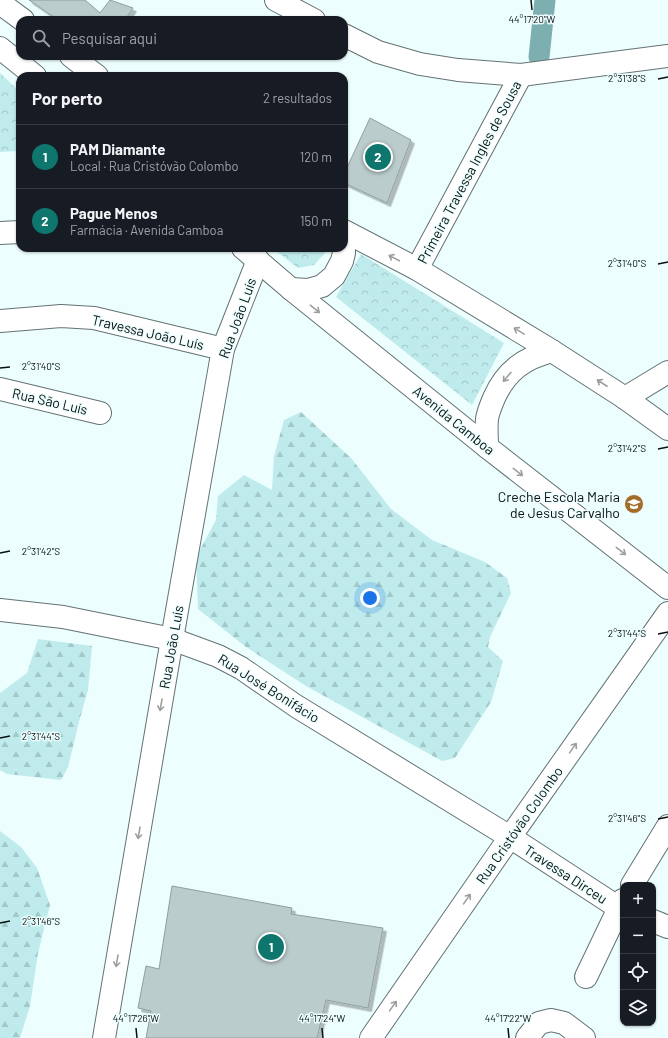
<!DOCTYPE html>
<html lang="pt">
<head>
<meta charset="utf-8">
<style>
	body { margin:0; font-family:Barlow,sans-serif; background:#242831; color:#f1f3f6 }
	.controls { position:absolute; right:12px; bottom:12px; display:grid; overflow:hidden; border-radius:8px; box-shadow:0 1px 3px #0004 }
	.controls button { width:36px; height:36px; display:grid; place-items:center; padding:0; border:0; border-bottom:1px solid #363941; background:#171b24; color:#f1f3f6; font:20px sans-serif }
	.you { position:absolute; left:370px; top:598px; width:14px; height:14px; margin:-10px; border:3px solid #fff; border-radius:50%; background:#1a73e8; box-shadow:0 0 0 6px #1a73e833 }
	.badge { display:grid; place-items:center; width:26px; height:26px; border-radius:50%; background:#0f766e; color:#fff; font-size:13px; font-weight:700 }
	.pin { position:absolute; translate:-50% -50%; border:2px solid #fff; box-shadow:0 1px 4px #0006 }
	.list { margin:0; padding:0; list-style:none }
	h2 { display:flex; justify-content:space-between; align-items:center; height:52px; margin:0; padding:0 16px; font-size:17px }
	h2 small { font-size:13px; font-weight:400; color:#9ea1a6 }
	.list li { display:grid; grid-template-columns:26px 1fr auto; gap:12px; align-items:center; box-sizing:border-box; height:64px; padding:0 16px; border-top:1px solid #363941 }
	.list b { display:block; font-size:15px; white-space:nowrap }
	.list p { margin:0; font-size:13px; white-space:nowrap; color:#9ea1a6 }
	.list em { font-size:13px; font-style:normal; color:#9ea1a6 }
	.icon { flex:none; width:22px; height:22px; fill:none; stroke:currentColor; stroke-width:2; stroke-linecap:round; stroke-linejoin:round }
	.map { position:relative; flex:none; width:668px; height:1038px; overflow:hidden }
	.search { position:absolute; background:#171b24; box-shadow:0 1px 3px #0004; left:16px; top:16px; width:332px; height:44px; display:flex; align-items:center; gap:10px; box-sizing:border-box; padding:0 14px; border-radius:12px; color:#9ea1a6; font-size:15px }
	.panel { position:absolute; background:#171b24; box-shadow:0 1px 3px #0004; left:16px; top:72px; width:332px; height:180px; border-radius:12px }
	.map>svg:first-child { display:block }
	.forest { fill:url(#forest-firs) }
	.park { fill:url(#park-crowns) }
	.lines { fill:none; stroke-linecap:round; stroke-linejoin:round }
	.canal { stroke:#7dafb1; stroke-width:21 }
	.building { fill:#bcc; stroke:#8f9e9e; filter:url(#shadow) }
	.street-casing { stroke:#647273; stroke-width:24 }
	.secondary-casing { stroke:#647273; stroke-width:24 }
	.primary-casing { stroke:#647273; stroke-width:24 }
	.street { stroke:#fff; stroke-width:22 }
	.secondary { stroke:#fff; stroke-width:22 }
	.primary { stroke:#fff; stroke-width:22 }
	.oneway { stroke:#9d9f9f }
	.ticks { fill:none; stroke:#0a1010; stroke-width:1.5 }
	.labels { text-anchor:middle; dominant-baseline:central; stroke-width:3; stroke-linejoin:round; paint-order:stroke }
	.street-label { font-size:14px; fill:#0a1010; stroke:#edfefe }
	.poi-label { font-size:14px; fill:#0a1010; stroke:#edfefe; text-anchor:end }
	.ticks-label { font-size:10px; text-anchor:middle; fill:#0a1010; stroke:#edfefe; stroke-width:3; stroke-linejoin:round; paint-order:stroke }
</style>
</head>
<body>
<div class="map">
<svg width="668" height="1038" viewBox="0 0 668 1038">
	<defs>
		<pattern id="forest-firs" width="22" height="20" patternUnits="userSpaceOnUse"><rect width="22" height="20" fill="#bfebec"/><path d="M5 1l3.5 6h-7zM16 11l3.5 6h-7z" fill="#a3c8c9"/></pattern>
		<pattern id="park-crowns" width="20" height="18" patternUnits="userSpaceOnUse"><rect width="20" height="18" fill="#bfebec"/><path d="M2 6a3 3 0 1 1 6 0M12 15a3 3 0 1 1 6 0" fill="none" stroke="#a3c8c9"/></pattern>
		<filter id="shadow"><feDropShadow dx="3.5" dy="3.5" stdDeviation="0" flood-color="#0004"/></filter>
	</defs>
	<rect width="100%" height="100%" fill="#edfefe"/>
	<!-- forest -->
	<g class="forest">
		<path d="M301,412L351,458L391,509L432,540L485,562L507,578L511,593L490,637L488,647L503,661L491,702L455,758L442,761L306,686L246,647L198,609L196,557L216,520L218,496L244,475L272,490L274,456L284,420Z"/>
		<path d="M38,639L92,646L88,690L80,718L68,767L61,780L7,774L0,770V693L27,673Z"/>
		<path d="M0,831L21,847L37,868L50,905L38,953L30,1006L20,1038H0Z"/>
	</g>
	<!-- park -->
	<g class="park">
		<path d="M0,73L20,92V151L0,152Z"/>
		<path d="M272,248H326L325,253L314,265L298,268Z"/>
		<path d="M361,254L504,343L472,405L336,297Z"/>
	</g>
	<g class="lines">
		<!-- canal -->
		<path class="canal" d="M539,57L545,0"/>
	</g>
	<!-- building -->
	<g class="building">
		<path d="M29,0H85L100,13L110,0L133,8L125,20H58Z"/>
		<path d="M370,118L411,140L387,203L344,183V174Z"/>
		<path d="M172,886L292,908L291,914L383,928L368,1008L326,1000L317,1038H146L151,1011L138,1008L146,966L159,969Z"/>
	</g>
	<g class="lines">
		<defs>
			<g id="street">
				<path d="M276,0L314,20"/>
				<path d="M344,35L378,52L420,64L458,70L521,75L668,56"/>
				<path d="M0,233L20,232"/>
				<path d="M417,269L521,75"/>
				<path d="M0,321L61,316L94,318L223,349"/>
				<path d="M0,389L100,413"/>
				<path d="M632,885L668,826"/>
				<path d="M653,921L668,927"/>
				<path d="M586,977L619,908L623,900"/>
				<path d="M104,1038L172,639L223,349L258,260"/>
				<path d="M371,1038L510,837L619,908L623,909"/>
				<path d="M527,1038L539,1023L551,1020L564,1023L584,1038"/>
			</g>
			<g id="secondary">
				<path d="M625,398L668,372"/>
				<path d="M0,610L63,617L172,639L218,656L241,668L296,706L510,837L668,613"/>
			</g>
			<g id="primary">
				<path d="M0,3L23,20"/>
				<path d="M0,48L35,76"/>
				<path d="M71,56L97,76"/>
				<path d="M344,231L417,269L552,351L625,398L668,429"/>
				<path d="M243,248L291,289L487,447L668,588"/>
				<path d="M291,289L308,290L322,286L334,276L342,261L344,253V244"/>
				<path d="M487,447C487,438 486,428 487,419C488,412 491,405 494,398C506,371 524,358 552,351"/>
			</g>
		</defs>
		<!-- street casing -->
		<use href="#street" class="street-casing"/>
		<!-- secondary casing -->
		<use href="#secondary" class="secondary-casing"/>
		<!-- primary casing -->
		<use href="#primary" class="primary-casing"/>
		<!-- street -->
		<use href="#street" class="street"/>
		<!-- secondary -->
		<use href="#secondary" class="secondary"/>
		<!-- primary -->
		<use href="#primary" class="primary"/>
	</g>
	<!-- one-way arrows -->
	<defs><path id="oneway-shaft" d="M-6 0H5M1.5-3L5.5 0L1.5 3" fill="none" stroke-width="1.6" stroke-linecap="round" stroke-linejoin="round"/></defs>
	<g class="oneway">
		<use href="#oneway-shaft" transform="translate(394 258) rotate(-152)"/>
		<use href="#oneway-shaft" transform="translate(315 309) rotate(39)"/>
		<use href="#oneway-shaft" transform="translate(519 331) rotate(-149)"/>
		<use href="#oneway-shaft" transform="translate(507 377) rotate(130)"/>
		<use href="#oneway-shaft" transform="translate(602 383) rotate(-147)"/>
		<use href="#oneway-shaft" transform="translate(518 472) rotate(38)"/>
		<use href="#oneway-shaft" transform="translate(621 551) rotate(38)"/>
		<use href="#oneway-shaft" transform="translate(161 705) rotate(100)"/>
		<use href="#oneway-shaft" transform="translate(573 748) rotate(-55)"/>
		<use href="#oneway-shaft" transform="translate(139 833) rotate(100)"/>
		<use href="#oneway-shaft" transform="translate(467 899) rotate(-55)"/>
		<use href="#oneway-shaft" transform="translate(117 961) rotate(100)"/>
		<use href="#oneway-shaft" transform="translate(393 1006) rotate(-55)"/>
	</g>
	<!-- ticks -->
	<path class="ticks" d="M531,0L532,10M658,79L668,77M658,264L668,262M0,368L10,367M658,449L668,447M0,553L10,551M658,634L668,632M0,738L10,736M658,819L668,817M0,923L10,921M136,1028L137,1038M322,1028L323,1038M508,1028L509,1038"/>
	<!-- icons -->
	<defs>
		<symbol id="school-disc" viewBox="-11 -11 22 22"><circle r="9.5" fill="#a46c29" stroke="#edfefe"/><path d="M0-5L7-2L0 1L-7-2ZM-4 1L0 2.5L4 1V4Q0 6-4 4Z" fill="#fff"/></symbol>
	</defs>
	<g fill-rule="evenodd">
		<use href="#school-disc" x="623" y="493" width="22" height="22"/>
	</g>
	<g class="labels">
		<!-- street labels -->
		<g class="street-label">
			<text transform="translate(469 172) rotate(-62)">Primeira Travessa Ingles de Sousa</text>
			<text transform="translate(237 318) rotate(-70)">Rua João Luís</text>
			<text transform="translate(148 332) rotate(13)">Travessa João Luís</text>
			<text transform="translate(50 401) rotate(13)">Rua São Luís</text>
			<text transform="translate(454 420) rotate(39)">Avenida Camboa</text>
			<text transform="translate(171 647) rotate(-80)">Rua João Luís</text>
			<text transform="translate(269 688) rotate(32)">Rua José Bonifácio</text>
			<text transform="translate(519 825) rotate(-55)">Rua Cristóvão Colombo</text>
			<text transform="translate(566 874) rotate(33)">Travessa Dirceu</text>
		</g>
		<!-- poi labels -->
		<g class="poi-label">
			<text x="620" y="496">Creche Escola Maria<tspan x="620" dy="16">de Jesus Carvalho</tspan></text>
		</g>
	</g>
	<g class="ticks-label">
		<text x="532" y="23">44°17'20"W</text>
		<text x="627" y="82">2°31'38"S</text>
		<text x="627" y="267">2°31'40"S</text>
		<text x="41" y="370">2°31'40"S</text>
		<text x="627" y="452">2°31'42"S</text>
		<text x="41" y="555">2°31'42"S</text>
		<text x="627" y="637">2°31'44"S</text>
		<text x="41" y="740">2°31'44"S</text>
		<text x="627" y="822">2°31'46"S</text>
		<text x="41" y="925">2°31'46"S</text>
		<text x="136" y="1022">44°17'26"W</text>
		<text x="322" y="1022">44°17'24"W</text>
		<text x="508" y="1022">44°17'22"W</text>
	</g>
</svg>
<div class="controls">
<button>+</button>
<button>−</button>
<button><svg class="icon" aria-label="locate" viewBox="0 0 24 24"><circle cx="12" cy="12" r="6"/><path d="M12 2v4M12 18v4M2 12h4M18 12h4"/></svg></button>
<button><svg class="icon" aria-label="layers" viewBox="0 0 24 24"><path d="M12 4l9 5-9 5-9-5zM3 14l9 5 9-5"/></svg></button>
</div>
<div class="you"></div>
<div class="pin badge" style="left:271px;top:947px">1</div>
<div class="pin badge" style="left:378px;top:157px">2</div>
<div class="search"><svg class="icon" aria-label="search" viewBox="0 0 24 24"><circle cx="10" cy="10" r="6"/><path d="M15 15l6 6"/></svg>Pesquisar aqui</div>
<section class="panel">
<h2>Por perto<small>2 resultados</small></h2>
<ul class="list">
<li><span class="badge">1</span><div><b>PAM Diamante</b><p>Local · Rua Cristóvão Colombo</p></div><em>120 m</em></li>
<li><span class="badge">2</span><div><b>Pague Menos</b><p>Farmácia · Avenida Camboa</p></div><em>150 m</em></li>
</ul>
</section>
</div>
</body>
</html>
